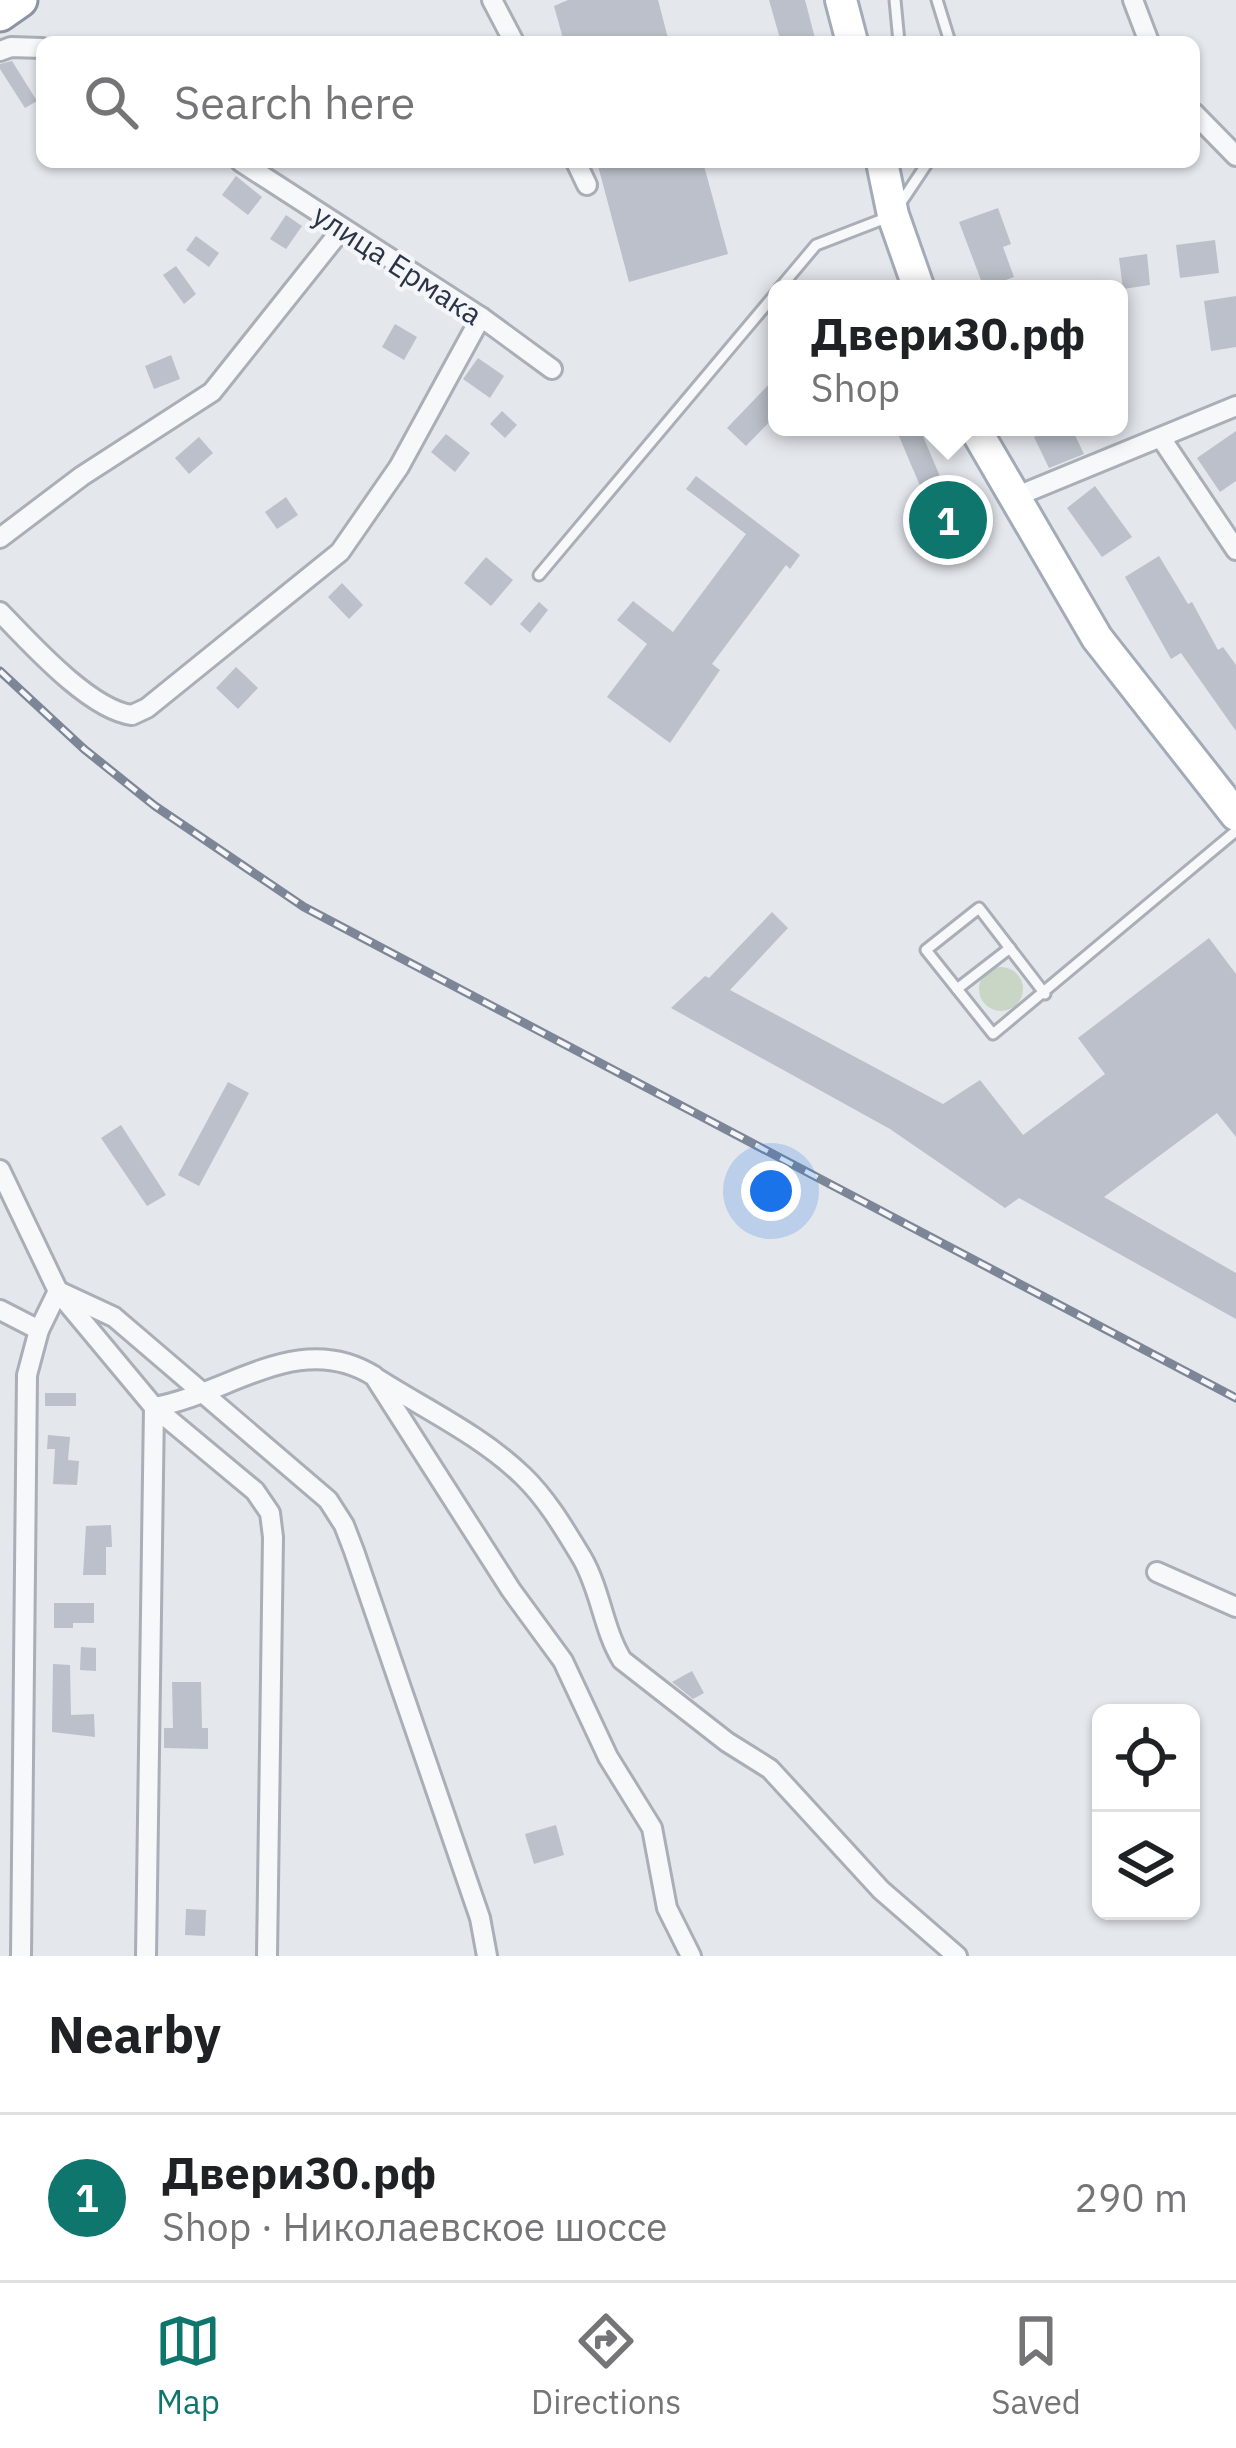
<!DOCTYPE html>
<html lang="en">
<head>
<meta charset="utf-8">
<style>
	body { margin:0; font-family:"IBM Plex Sans",sans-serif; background:#f6f6f6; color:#202124 }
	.controls { position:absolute; right:36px; bottom:36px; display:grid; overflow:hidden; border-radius:18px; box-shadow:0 3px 9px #0004 }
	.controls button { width:108px; height:108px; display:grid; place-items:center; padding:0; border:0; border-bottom:3px solid #e0e0e0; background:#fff; color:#202124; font:60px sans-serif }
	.you { position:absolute; left:771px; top:1191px; width:42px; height:42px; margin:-30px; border:9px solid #fff; border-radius:50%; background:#1a73e8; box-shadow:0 0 0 18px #1a73e833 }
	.badge { display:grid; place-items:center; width:78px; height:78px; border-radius:50%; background:#0f766e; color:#fff; font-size:39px; font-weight:700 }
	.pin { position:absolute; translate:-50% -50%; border:6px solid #fff; box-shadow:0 3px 12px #0006 }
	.popup { position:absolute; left:768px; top:280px; width:360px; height:156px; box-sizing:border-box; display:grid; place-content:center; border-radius:18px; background:#fff; filter:drop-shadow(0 3px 9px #0005); font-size:39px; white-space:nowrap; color:#757577 }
	.popup b { font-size:45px; color:#202124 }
	.popup::after { content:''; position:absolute; left:50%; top:100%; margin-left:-24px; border:24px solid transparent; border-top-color:#fff }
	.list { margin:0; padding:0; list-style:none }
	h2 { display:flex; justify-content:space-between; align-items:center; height:156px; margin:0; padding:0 48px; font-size:51px }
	h2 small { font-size:39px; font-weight:400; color:#757577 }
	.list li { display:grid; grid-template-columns:78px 1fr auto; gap:36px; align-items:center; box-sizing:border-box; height:168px; padding:0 48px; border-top:3px solid #e0e0e0 }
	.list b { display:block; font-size:45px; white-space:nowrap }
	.list p { margin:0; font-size:39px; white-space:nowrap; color:#757577 }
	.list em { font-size:39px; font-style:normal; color:#757577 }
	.icon { flex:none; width:66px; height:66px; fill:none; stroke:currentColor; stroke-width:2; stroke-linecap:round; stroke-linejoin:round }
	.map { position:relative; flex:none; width:1236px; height:1956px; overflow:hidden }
	.search { position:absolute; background:#fff; box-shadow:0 3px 9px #0004; left:36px; right:36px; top:36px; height:132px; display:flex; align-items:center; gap:30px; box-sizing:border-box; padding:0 42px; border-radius:18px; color:#757577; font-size:45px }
	.sheet { height:324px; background:#fff }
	nav { display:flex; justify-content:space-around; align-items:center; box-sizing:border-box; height:168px; border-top:3px solid #e0e0e0; background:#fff; font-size:33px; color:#757577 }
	nav a { display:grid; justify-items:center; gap:6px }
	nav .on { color:#0f766e }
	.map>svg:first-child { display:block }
	.green { fill:#c9d6c5 }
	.building { fill:#bbc0ca }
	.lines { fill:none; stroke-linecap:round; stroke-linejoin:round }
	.service-casing { stroke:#a9aeb7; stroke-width:15 }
	.minor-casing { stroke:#a9aeb7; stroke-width:24 }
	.primary-casing { stroke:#a3abb8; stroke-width:36 }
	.trunk-casing { stroke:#8b94a3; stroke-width:39 }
	.service { stroke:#f7f8fa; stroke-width:9 }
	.minor { stroke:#f7f8fa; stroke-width:18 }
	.primary { stroke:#fff; stroke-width:30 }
	.trunk { stroke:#fff; stroke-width:33 }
	.rail-casing { stroke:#7d8696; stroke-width:9 }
	.rail { stroke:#f4f6f9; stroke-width:4.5; stroke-dasharray:14; stroke-linecap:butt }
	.labels { text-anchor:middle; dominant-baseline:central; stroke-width:9; stroke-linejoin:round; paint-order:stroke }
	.street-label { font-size:30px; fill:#2b3445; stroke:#f4f6f9 }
</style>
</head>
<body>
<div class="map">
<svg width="1236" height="1956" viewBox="0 0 1236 1956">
	<rect width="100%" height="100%" fill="#e4e7ec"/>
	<!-- green -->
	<circle class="green" cx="1001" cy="989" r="22"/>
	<!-- building -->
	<g class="building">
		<path d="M568,0H658L669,42H564L554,6Z"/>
		<path d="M769,0H805L816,42H781Z"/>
		<path d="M12,61L37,101L25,108L0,69V64Z"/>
		<path d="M597,162H703L728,254L629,282Z"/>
		<path d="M236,176L262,197L248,215L222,195Z"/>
		<path d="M998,208L1011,244L1003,247L1014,277L984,288L959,222Z"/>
		<path d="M286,215L302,226L286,249L270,239Z"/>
		<path d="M196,236L219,253L209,267L186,250Z"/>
		<path d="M1215,240L1219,273L1180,278L1176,245Z"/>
		<path d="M1147,254L1150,285L1123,289L1119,258Z"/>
		<path d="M176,266L196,294L184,304L163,275Z"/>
		<path d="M1236,296V347L1211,351L1204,301Z"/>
		<path d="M395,324L417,337L404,360L382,347Z"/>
		<path d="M171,355L180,379L154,389L145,366Z"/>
		<path d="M478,358L504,376L490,398L463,379Z"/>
		<path d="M777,376V414L746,446L727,428Z"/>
		<path d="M502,411L517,425L505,438L490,424Z"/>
		<path d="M895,427H919L965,535L945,544Z"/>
		<path d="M1054,427H1071L1084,454L1049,468L1034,437Z"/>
		<path d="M1236,431V481L1220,492L1197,458Z"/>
		<path d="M446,434L470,453L455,472L431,452Z"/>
		<path d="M199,437L213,453L189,474L175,458Z"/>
		<path d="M696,476L800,555L790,569L786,565L712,664L720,670L670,743L607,697L647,644L617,620L633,601L673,632L746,534L686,489Z"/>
		<path d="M1095,486L1132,537L1102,557L1067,508Z"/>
		<path d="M286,497L298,515L277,529L265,512Z"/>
		<path d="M1159,556L1188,604L1192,602L1218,650L1223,647L1236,665V731L1181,653L1171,659L1125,577Z"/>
		<path d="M486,557L513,580L491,606L464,583Z"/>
		<path d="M342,583L363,605L349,619L328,597Z"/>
		<path d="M539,602L548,610L530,633L520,624Z"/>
		<path d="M236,667L258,688L238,709L216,688Z"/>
		<path d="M772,912L788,928L730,990L943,1104L980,1080L1023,1135L1105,1074L1078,1038L1209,938L1236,974V1137L1217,1113L1104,1197L1236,1273V1319L1019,1198L1005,1208L890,1129L671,1008L705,976L709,978Z"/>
		<path d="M228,1082L249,1093L199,1186L178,1175Z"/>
		<path d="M121,1125L166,1195L147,1206L101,1138Z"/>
		<rect x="45" y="1393" width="31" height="13"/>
		<path d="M48,1435L70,1437L68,1460L79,1461L77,1485L53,1484L55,1449H47Z"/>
		<path d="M111,1525L112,1547H106V1575H83L86,1526Z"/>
		<path d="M54,1603H94V1623H73V1628H54Z"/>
		<path d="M81,1647L96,1648V1671L80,1670Z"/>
		<path d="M53,1664L70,1665L71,1715L94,1714L95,1737L52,1732Z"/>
		<path d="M692,1671L704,1693L693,1699L672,1682Z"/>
		<path d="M172,1682H201L202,1728H208V1749L164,1748V1728H173Z"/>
		<path d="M556,1825L564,1855L534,1864L525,1834Z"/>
		<path d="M186,1909L206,1910L205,1936L185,1935Z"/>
	</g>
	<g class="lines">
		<defs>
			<g id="service">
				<path d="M895,0L899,42"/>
				<path d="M937,0L950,42"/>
				<path d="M898,207L928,162"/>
				<path d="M779,289L816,245L886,218"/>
				<path d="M539,575L777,292"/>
				<path d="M957,989L1010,948"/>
				<path d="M1045,994L979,908L926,950L993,1034L1236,831"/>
			</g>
			<g id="minor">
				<path d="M492,0L514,42"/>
				<path d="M1133,0L1149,42"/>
				<path d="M0,51L11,47L42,48"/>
				<path d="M1194,113L1236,156"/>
				<path d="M241,162L481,317L552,369"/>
				<path d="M576,162L587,185"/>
				<path d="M1161,438L1236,550"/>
				<path d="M1015,497L1236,406"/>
				<path d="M0,538L82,476L212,392L342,229"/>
				<path d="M0,612C30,643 90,710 132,715L147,708L340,552L399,467L481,317"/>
				<path d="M0,1170L58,1291L39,1330L27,1375L21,1956"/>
				<path d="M58,1291L114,1317L328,1500L344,1525L354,1551L480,1918L487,1956"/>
				<path d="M64,1299L154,1407L255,1491L270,1513L273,1537L267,1956"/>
				<path d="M0,1310L39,1330"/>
				<path d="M378,1379C425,1409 482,1436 523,1476C547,1499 565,1530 582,1558C601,1591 603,1629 622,1660L727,1742L770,1769L881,1890L957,1956"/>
				<path d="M1157,1572L1236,1607"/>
				<path d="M146,1956L154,1407C229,1394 299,1329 374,1376L511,1590L563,1661L608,1757L652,1828L667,1908L691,1956"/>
			</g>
			<g id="primary">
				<path d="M841,0L852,42"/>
				<path d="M882,162L893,215L919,289"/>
				<path d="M974,427L1097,638L1236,815"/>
			</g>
			<path id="trunk" d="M0,14L20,0"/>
		</defs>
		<!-- service casing -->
		<use href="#service" class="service-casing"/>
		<!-- minor casing -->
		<use href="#minor" class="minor-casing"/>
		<!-- primary casing -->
		<use href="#primary" class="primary-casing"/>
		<!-- trunk casing -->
		<use href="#trunk" class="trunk-casing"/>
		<!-- service -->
		<use href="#service" class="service"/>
		<!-- minor -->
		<use href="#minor" class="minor"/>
		<!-- primary -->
		<use href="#primary" class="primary"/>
		<!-- trunk -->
		<use href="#trunk" class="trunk"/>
		<defs>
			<path id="rail" d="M0,671L84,749L155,806L304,907L1236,1398"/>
		</defs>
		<!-- rail casing -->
		<use href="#rail" class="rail-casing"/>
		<!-- rail -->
		<use href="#rail" class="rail"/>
	</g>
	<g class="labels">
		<!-- street labels -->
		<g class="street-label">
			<text transform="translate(398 264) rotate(33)">улица Ермака</text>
		</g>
	</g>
</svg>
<div class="controls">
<button><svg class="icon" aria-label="locate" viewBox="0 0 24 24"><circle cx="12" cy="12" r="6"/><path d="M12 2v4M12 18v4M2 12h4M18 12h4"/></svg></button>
<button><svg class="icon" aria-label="layers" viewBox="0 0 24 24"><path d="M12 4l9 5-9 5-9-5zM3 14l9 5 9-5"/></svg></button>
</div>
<div class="you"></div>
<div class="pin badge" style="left:948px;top:520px">1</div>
<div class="popup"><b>Двери30.рф</b>Shop</div>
<div class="search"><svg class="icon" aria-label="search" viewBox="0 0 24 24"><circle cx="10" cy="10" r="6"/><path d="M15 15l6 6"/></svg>Search here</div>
</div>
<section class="sheet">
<h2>Nearby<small></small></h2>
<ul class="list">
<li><span class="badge">1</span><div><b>Двери30.рф</b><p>Shop · Николаевское шоссе</p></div><em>290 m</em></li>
</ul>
</section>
<nav>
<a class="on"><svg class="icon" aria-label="map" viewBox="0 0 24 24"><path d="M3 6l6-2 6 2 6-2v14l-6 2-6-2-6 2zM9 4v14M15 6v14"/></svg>Map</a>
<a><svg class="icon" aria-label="directions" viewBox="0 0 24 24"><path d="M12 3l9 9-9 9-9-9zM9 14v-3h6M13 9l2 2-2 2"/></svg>Directions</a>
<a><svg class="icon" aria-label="saved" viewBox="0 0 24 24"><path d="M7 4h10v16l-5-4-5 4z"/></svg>Saved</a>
</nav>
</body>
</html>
